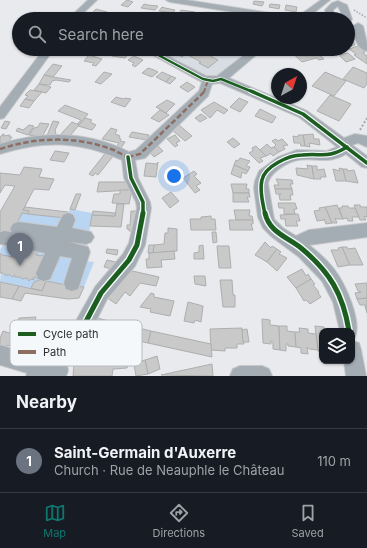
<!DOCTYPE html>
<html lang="en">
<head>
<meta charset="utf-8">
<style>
	body { margin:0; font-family:Inter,sans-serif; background:#20242c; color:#f1f3f6 }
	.controls { position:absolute; right:12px; bottom:12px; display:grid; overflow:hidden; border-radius:8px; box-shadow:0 1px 3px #0004 }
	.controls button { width:36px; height:36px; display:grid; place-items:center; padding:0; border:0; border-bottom:1px solid #363941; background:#171b24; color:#f1f3f6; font:20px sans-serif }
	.compass { position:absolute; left:271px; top:68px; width:36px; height:36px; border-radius:50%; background:#171b24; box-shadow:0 1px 3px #0004; rotate:39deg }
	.you { position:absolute; left:174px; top:176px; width:14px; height:14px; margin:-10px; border:3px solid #fff; border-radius:50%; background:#1a73e8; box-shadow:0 0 0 6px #1a73e833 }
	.badge { display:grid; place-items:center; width:26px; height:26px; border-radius:50%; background:#0f766e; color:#fff; font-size:13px; font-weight:700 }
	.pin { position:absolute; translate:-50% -33px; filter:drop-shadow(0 1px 2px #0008) }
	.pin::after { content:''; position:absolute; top:21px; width:14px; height:12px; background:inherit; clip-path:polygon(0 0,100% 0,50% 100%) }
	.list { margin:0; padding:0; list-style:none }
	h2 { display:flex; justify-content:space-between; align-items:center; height:52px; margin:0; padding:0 16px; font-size:17px }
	h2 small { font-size:13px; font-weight:400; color:#9ea1a6 }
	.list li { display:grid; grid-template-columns:26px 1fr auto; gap:12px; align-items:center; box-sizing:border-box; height:64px; padding:0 16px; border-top:1px solid #363941 }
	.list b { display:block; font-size:15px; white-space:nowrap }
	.list p { margin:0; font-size:13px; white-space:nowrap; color:#9ea1a6 }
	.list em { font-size:13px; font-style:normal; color:#9ea1a6 }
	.icon { flex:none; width:22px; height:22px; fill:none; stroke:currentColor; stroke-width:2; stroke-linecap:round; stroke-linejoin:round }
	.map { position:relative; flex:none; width:367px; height:376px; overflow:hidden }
	.search { position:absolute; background:#171b24; box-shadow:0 1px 3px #0004; left:12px; right:12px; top:12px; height:44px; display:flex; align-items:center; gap:10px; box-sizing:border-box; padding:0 14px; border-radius:22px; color:#9ea1a6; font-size:15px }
	.sheet { height:116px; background:#171b24 }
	nav { display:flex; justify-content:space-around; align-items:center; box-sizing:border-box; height:56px; border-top:1px solid #363941; background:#171b24; font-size:11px; color:#9ea1a6 }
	nav a { display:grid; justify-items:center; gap:2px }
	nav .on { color:#0f766e }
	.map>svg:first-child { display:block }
	.built { fill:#d7dde2 }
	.green { fill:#b9d5f1 }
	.building { fill:#c9c9ca; stroke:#adaeae }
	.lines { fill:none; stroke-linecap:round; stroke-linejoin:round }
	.minor-casing { stroke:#c7c8ca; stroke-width:2 }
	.path-far1 { stroke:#a5a9b0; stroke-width:1.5; stroke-dasharray:1.5 1.5; stroke-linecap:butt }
	.path { stroke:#a5a9b0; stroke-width:2; stroke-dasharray:2 2; stroke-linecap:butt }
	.minor { fill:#a4acb4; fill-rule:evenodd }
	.quiet-far1 { stroke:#8d6e63; stroke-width:2; stroke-dasharray:4 2; stroke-linecap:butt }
	.quiet { stroke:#8d6e63; stroke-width:2.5; stroke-dasharray:5.5 2.5; stroke-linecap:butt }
	.cycleway-far2-casing { stroke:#f4f8fb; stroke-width:4 }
	.cycleway-far1-casing { stroke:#f4f8fb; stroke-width:6 }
	.cycleway-casing { stroke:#f4f8fb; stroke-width:8 }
	.cycleway-far2 { stroke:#1b5e20; stroke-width:2.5 }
	.cycleway-far1 { stroke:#1b5e20; stroke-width:3.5 }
	.cycleway { stroke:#1b5e20; stroke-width:5 }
	.key { fill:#f4f8fb; stroke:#b8bbbe; stroke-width:1 }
	.key-label { font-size:11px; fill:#2b2d2e }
</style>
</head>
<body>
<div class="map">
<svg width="367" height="376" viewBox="0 0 367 376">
	<rect width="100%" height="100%" fill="#e8eaed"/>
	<!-- built -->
	<g class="built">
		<path d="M206,11L255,19H189Z"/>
		<path d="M147,49H249L221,79L213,81Z"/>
	</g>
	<!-- green -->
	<path class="green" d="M70,209L92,213L85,261L94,262L84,287L39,280L34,282L31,288L0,282L1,273L5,275L7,274L12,277L15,275V277L19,276L22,279L27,278L29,281L31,279L34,280L33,278L36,277L43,257L42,255L41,256L36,255L37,252L19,256L18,258L15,256L13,257C7,256 0,256 0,250L22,213L66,218Z"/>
	<!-- building -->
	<g class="building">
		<path d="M127,0L133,2L128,7L121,5Z"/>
		<path d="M254,1L264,2L262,6L253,4Z"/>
		<path d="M144,4L148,5L158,6L155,10L141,8Z"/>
		<path d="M270,4L280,5L279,9L269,7Z"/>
		<path d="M286,5L297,7L296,12L285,10Z"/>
		<path d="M162,7L165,8L175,10L173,13L159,11Z"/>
		<path d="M96,9L107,12L102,16L92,13Z"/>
		<path d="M181,10L195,12L193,17L178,15Z"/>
		<path d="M348,29H351L355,40H353L355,45L348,47Z"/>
		<path d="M358,46L365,52L363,53L367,56V64L354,55L356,54L349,49Z"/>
		<path d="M68,49H79L75,55L66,52Z"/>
		<path d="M118,49L130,53L125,58L112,56Z"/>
		<path d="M172,49H220L210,56L218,60L208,68L199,63L201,62L186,54L182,57L171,51Z"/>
		<path d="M298,49L306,56L311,54L308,52L311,51L314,54L317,53L324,59L319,60L316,58L302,62L289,50Z"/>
		<path d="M322,49H334L338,52L325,55L319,50Z"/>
		<path d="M348,53L355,59L346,62L339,55Z"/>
		<path d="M89,55L102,59L96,66L92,65L94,63L84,61Z"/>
		<path d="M134,56L143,60L135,67L132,65L134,63L128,60Z"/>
		<path d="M53,64L62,66L53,77L44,75Z"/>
		<path d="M353,67L367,73V84L364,88L343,79Z"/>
		<path d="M148,68L154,70L158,72L152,77L142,73Z"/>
		<path d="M104,72L112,74L101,84L95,82Z"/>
		<path d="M162,72L171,76L166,82L156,77Z"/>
		<path d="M325,72L346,81L334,96L312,86Z"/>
		<path d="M44,75L53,77L71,80L69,82L56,80L52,81L50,85L39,84Z"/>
		<path d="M171,76L176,78L170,84L166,82Z"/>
		<path d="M187,82L195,87L188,92L180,87Z"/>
		<path d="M39,84L51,87L46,93L34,90Z"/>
		<path d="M30,90L42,92L34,101L25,99L28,96L25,95Z"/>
		<path d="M330,95L351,104L339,121L317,111Z"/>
		<path d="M116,97L124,99L125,98L131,99L125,107L111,102Z"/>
		<path d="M239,98L248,102L240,112L230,107Z"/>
		<path d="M25,99L34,101L29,108L20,106Z"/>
		<path d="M167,100L175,104L166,113L156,107Z"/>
		<path d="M214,102L228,110L224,114L217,110L210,118L201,110Z"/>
		<path d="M65,105L88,114L79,125L77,124L81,120L58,111Z"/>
		<path d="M260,109L276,117L272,123L255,116Z"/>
		<path d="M160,110L169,115L159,122L151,118Z"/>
		<path d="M201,114L207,118L200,122L195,118Z"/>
		<path d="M85,118L92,120L90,122L96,125L92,130L78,126Z"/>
		<path d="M5,121L10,122L6,129L1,128Z"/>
		<path d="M53,121L59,122L55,130L56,134L50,138H46Z"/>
		<path d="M72,122L79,125L69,137L61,134Z"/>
		<path d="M40,123L49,124L42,137L29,135L34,128L38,127Z"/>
		<path d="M29,125L34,126L28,135L16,131L18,128L23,130Z"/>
		<path d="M179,125L192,136L185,141L172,130Z"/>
		<path d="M111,128L117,130L115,134L120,136L119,138L121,139L120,141L125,142L121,148H116L119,143L102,139Z"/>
		<path d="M132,132L149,135L147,140L129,137Z"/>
		<path d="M3,134H4L3,136L10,135L9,137H12L7,144L0,143V137Z"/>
		<path d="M313,134L314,139H319L320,145L309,143L310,147L305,146L303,135Z"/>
		<path d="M175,135L180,141L176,143L178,145L175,147L167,139Z"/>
		<path d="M298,135H303L305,146H301L300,143H294L293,136L298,137Z"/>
		<path d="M233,138L240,144L234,148L227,142Z"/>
		<path d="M276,139L278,141L282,139L288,145L283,146L285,149L279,152L274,147L276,145L272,141Z"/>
		<path d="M267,144L271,148L274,147L279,152L273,156L270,153V154L266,156L260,150Z"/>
		<path d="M158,146L163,151L154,157L149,151Z"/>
		<path d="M256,146L266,156L260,158L263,161L259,163L249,153L253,151L252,148Z"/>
		<path d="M55,151L69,153L64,162L50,160Z"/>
		<path d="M107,151L114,155L98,175L95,173L93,176L89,174Z"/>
		<path d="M240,158L250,161L246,166L250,167L248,171L234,165L236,160L238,161Z"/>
		<path d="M158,162L156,177L144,176L146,163L157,164Z"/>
		<path d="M234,165L248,171L246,174L242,172L241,178L231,174Z"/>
		<path d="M307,165L312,166L314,179L297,175L296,168L308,169Z"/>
		<path d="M312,166H317V170L324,169L326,177H320L321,179H314Z"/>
		<path d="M24,167L42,169L39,177L54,179L49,190L34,189L23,210L29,211L28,214L22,213L11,235L0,233V212L15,186L5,185L0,193V173L20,175Z"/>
		<path d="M339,168L343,169L346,181H336L333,169L340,171Z"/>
		<path d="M343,169H347L348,171L354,170L358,183L346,181Z"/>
		<path d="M194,171L197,174L194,176L201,183L196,186L200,190L195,193L183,178Z"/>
		<path d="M276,179L292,180L293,184H290L292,189H275L274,185H279Z"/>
		<path d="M99,182H128L132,190L97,192Z"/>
		<path d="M231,184H247L246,189H249V193H233Z"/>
		<path d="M275,189H292L293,195H290L291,200H280L279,195L281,194H276Z"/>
		<path d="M120,190H132L129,204L112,203L114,194H120Z"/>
		<path d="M171,192L179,201L170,208L162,198Z"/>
		<path d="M233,193H249L250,197H247L249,202H233Z"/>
		<path d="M76,194H81L75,210L70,209Z"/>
		<path d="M278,203H295L297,209H294L295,214H284V208H279Z"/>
		<path d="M117,204H124L121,227L90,226L92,215L115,216Z"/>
		<path d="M337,205L343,219H337L335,218L337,223H332L325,207Z"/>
		<path d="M354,205H360L361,207H367V217L364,216L366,220H360Z"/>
		<path d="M342,206H348L349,208H355L359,217H352L353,221H348L347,218L343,219L339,208H342Z"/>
		<path d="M25,207L68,212L66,218L28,214L29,211L23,210Z"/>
		<path d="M325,207L332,223L326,224L324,219V220L317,221L314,211L320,210L319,208Z"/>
		<path d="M234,210H250L249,216H252L253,220H236Z"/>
		<path d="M93,211L115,213V216L92,215Z"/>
		<path d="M131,211H139L136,231H129V229H127V225H130Z"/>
		<path d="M298,214L300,221H296L298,226H286L285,220L286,219H281L280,215Z"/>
		<path d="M211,216V219H215L216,230H191L190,219H201V217Z"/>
		<path d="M229,220H253V224H251L253,230H230Z"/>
		<path d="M168,228L177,229V251L153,253L154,245L164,244L165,233H168Z"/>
		<path d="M212,232H216L217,242L213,243Z"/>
		<path d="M265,242L271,248L272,246L277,249L267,262L255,255Z"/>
		<path d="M149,245H154L153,253H148Z"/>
		<path d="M203,245L204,259H194V253L199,252V246Z"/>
		<path d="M217,246H229L231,268H219Z"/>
		<path d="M342,247L350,265L338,267L331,250H339L338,248Z"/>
		<path d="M342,247H347L348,249L355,248L363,265H350Z"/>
		<path d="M25,249L38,252L36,255L41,256L42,255L45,257L40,264L42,265L38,278L37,279L36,277L33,278L34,280L31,279L29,281L27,278L22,279L20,277H15V275L12,277L10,275H5L3,273H0V253L2,255L13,257L15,256L18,258Z"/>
		<path d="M107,249L118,250L117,255L106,253Z"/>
		<path d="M277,249L281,252L279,254L287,258L277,271L267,262Z"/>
		<path d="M174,251L175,259L161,260L162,267L147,268L146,259H149V253Z"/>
		<path d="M107,260L120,263L115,270L104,267Z"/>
		<path d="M302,269L306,276L308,274L311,279L296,288L287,277Z"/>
		<path d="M128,270L159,277L156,286L140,283L130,296L125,292L116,304L106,297Z"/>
		<path d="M194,276H205L206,286L195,284Z"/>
		<path d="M311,279L315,284L313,285L319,292L318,293L321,297L310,304L306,300L304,301L296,288Z"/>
		<path d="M39,280L46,281L42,291L31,288L34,282Z"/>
		<path d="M220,280H232L233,295H235V307H223Z"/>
		<path d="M46,281L72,286L84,287L79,298L68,299L25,293L21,301L12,299L19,286L42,291Z"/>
		<path d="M0,282L19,286L12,299L0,297Z"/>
		<path d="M367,283V298L357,299L355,293L361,292L358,291L355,284Z"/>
		<path d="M151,293L154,294V297L174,301L170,316L150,312L151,309L140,307Z"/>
		<path d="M367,298V313L365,306H366V305H360L357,299Z"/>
		<path d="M188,302L203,306L201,322L195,320L194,323L184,321Z"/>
		<path d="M36,317L30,344L14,345L19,318Z"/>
		<path d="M97,318L151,331L148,343L91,330Z"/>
		<path d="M262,319L270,320V325L279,326L280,350L273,349V342L271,341V344L263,343Z"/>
		<path d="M279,326H287V331L295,332L296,347L288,346V344H286V351L280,350Z"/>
		<path d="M315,326L324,327V331H322V352L318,351Z"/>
		<path d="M242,328L244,344H237V348H225V351L211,350L210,329Z"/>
		<path d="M299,328L308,329V333L316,334L318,350L309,349L307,347L308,354L301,353V348L296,347L295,332H300Z"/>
		<path d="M247,329L249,342H243L242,330Z"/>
		<path d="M3,331L16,335L14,345L5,346L0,345V338Z"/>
		<path d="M151,331L211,344L212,357L148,343Z"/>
		<path d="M116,347H131L127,368L113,369L112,376H73L74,363L101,362L103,353H115Z"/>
		<path d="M157,356L160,369L148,374L145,360Z"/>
		<path d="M145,360L148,374L136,376L134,364Z"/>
		<path d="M212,364L213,376L161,375Z"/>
	</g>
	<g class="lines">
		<defs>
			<g id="minor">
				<path d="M88,0H97L77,19H68Z"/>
				<path d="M166,0H186L297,17L321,0H330L306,19H277L170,2Z"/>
				<path d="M338,1L347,5L352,19L351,21L348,22V19H344L338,6L333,10L335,19H327L325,10L332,3Z"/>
				<path d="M358,23L363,26L367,43V51C355,48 355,36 353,26Z"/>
				<path d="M44,49H54L4,118L0,119V107Z"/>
				<path d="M142,49H154L206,76H217L252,49H263L229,78L307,111L344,138L355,134L367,136V147L358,143L352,145L367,156V168L362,167L346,154C328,165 316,157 298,160C287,162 269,173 268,184L274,219L283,228L296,236L309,230L367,223V237L309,245C318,252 327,260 334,269C345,283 362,321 355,337L352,339V331H340L333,302L322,281L299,257L272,237L263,228L258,217L254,188L255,181L259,171L278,157L297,150L327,151L337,147L299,117L220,83L212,84L208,96L145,158L135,160L138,178L150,202L151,208L145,245L135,266L107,299L81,351L67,364L68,371L66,376H46L48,370L46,376H26L27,373L0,365V345L35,356L46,350H53L67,337L95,287L123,254L129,243L137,208L136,202L124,178L122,160C79,141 45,140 0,154V144C43,131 88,131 129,152L136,150L199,91L202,82Z"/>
				<path d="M68,213L73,215L75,220L72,228L91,232L94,237L91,242L86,244L69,242L88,247L90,252L78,289L72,291L66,289L64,283L72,258L60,256L50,279L44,281L38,279L36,273L45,253L0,244V232L4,231L12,232L10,229L13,224L18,222L57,227L63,215Z"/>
				<path d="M352,341L359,343L361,350L366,376H346L344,361H352Z"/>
				<path d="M240,366H262L269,369L272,376H230L233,369Z"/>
			</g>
		</defs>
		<!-- minor casing -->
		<use href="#minor" class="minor-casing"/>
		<!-- path-far1 -->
		<path class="path-far1" d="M354,10L367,18"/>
		<!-- path -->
		<path class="path" d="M360,130L367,118"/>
		<!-- minor -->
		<use href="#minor" class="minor"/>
		<!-- quiet-far1 -->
		<path class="quiet-far1" d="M204,92L208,80"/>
		<!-- quiet -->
		<g class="quiet">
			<path d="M0,149C37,137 75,136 111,149C117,151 122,155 128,157"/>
			<path d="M128,157L140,154L205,91"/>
		</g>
		<defs>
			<path id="cycleway-far2" d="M147,49L203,79L213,81L221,79L253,92"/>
			<g id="cycleway-far1">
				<path d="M251,91L303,114L367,163"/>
				<path d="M128,157L131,178L143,202V214"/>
				<path d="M265,214C263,204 259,190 262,180C265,166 289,155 302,155C323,153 327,159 347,147"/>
			</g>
			<g id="cycleway">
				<path d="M265,213C269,232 287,237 301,248C330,272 343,294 349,331"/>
				<path d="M56,361L74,344L101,293L129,260L137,245L143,213"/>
			</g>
		</defs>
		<!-- cycleway-far2 casing -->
		<use href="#cycleway-far2" class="cycleway-far2-casing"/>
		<!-- cycleway-far1 casing -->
		<use href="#cycleway-far1" class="cycleway-far1-casing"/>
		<!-- cycleway casing -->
		<use href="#cycleway" class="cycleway-casing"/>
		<!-- cycleway-far2 -->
		<use href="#cycleway-far2" class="cycleway-far2"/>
		<!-- cycleway-far1 -->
		<use href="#cycleway-far1" class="cycleway-far1"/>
		<!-- cycleway -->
		<use href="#cycleway" class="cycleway"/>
	</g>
	<!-- legend -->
	<rect x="10" y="320" width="132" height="46" rx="6" class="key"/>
	<rect x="18" y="332" width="18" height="4" fill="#1b5e20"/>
	<rect x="18" y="350" width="18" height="4" fill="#8d6e63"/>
	<g class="key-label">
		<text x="43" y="338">Cycle path</text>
		<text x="43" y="356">Path</text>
	</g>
</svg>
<div class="controls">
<button><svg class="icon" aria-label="layers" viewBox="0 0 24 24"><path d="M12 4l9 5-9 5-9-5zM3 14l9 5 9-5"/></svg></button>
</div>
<svg class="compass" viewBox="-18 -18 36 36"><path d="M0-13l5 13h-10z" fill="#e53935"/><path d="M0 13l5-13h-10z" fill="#9ea1a6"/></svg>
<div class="you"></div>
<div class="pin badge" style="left:20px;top:266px;background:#6b7280">1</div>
<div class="search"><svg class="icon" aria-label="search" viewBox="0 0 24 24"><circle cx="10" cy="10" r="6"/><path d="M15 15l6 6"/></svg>Search here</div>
</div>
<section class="sheet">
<h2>Nearby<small></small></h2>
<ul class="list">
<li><span class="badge" style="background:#6b7280">1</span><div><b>Saint-Germain d'Auxerre</b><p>Church · Rue de Neauphle le Château</p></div><em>110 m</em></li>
</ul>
</section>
<nav>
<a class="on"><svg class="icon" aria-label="map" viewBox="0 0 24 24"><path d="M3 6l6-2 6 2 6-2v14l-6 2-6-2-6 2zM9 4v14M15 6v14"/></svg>Map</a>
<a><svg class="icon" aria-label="directions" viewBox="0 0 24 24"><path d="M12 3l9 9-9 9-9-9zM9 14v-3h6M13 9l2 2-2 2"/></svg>Directions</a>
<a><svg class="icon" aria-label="saved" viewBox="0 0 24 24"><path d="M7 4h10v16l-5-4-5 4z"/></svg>Saved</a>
</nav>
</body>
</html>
